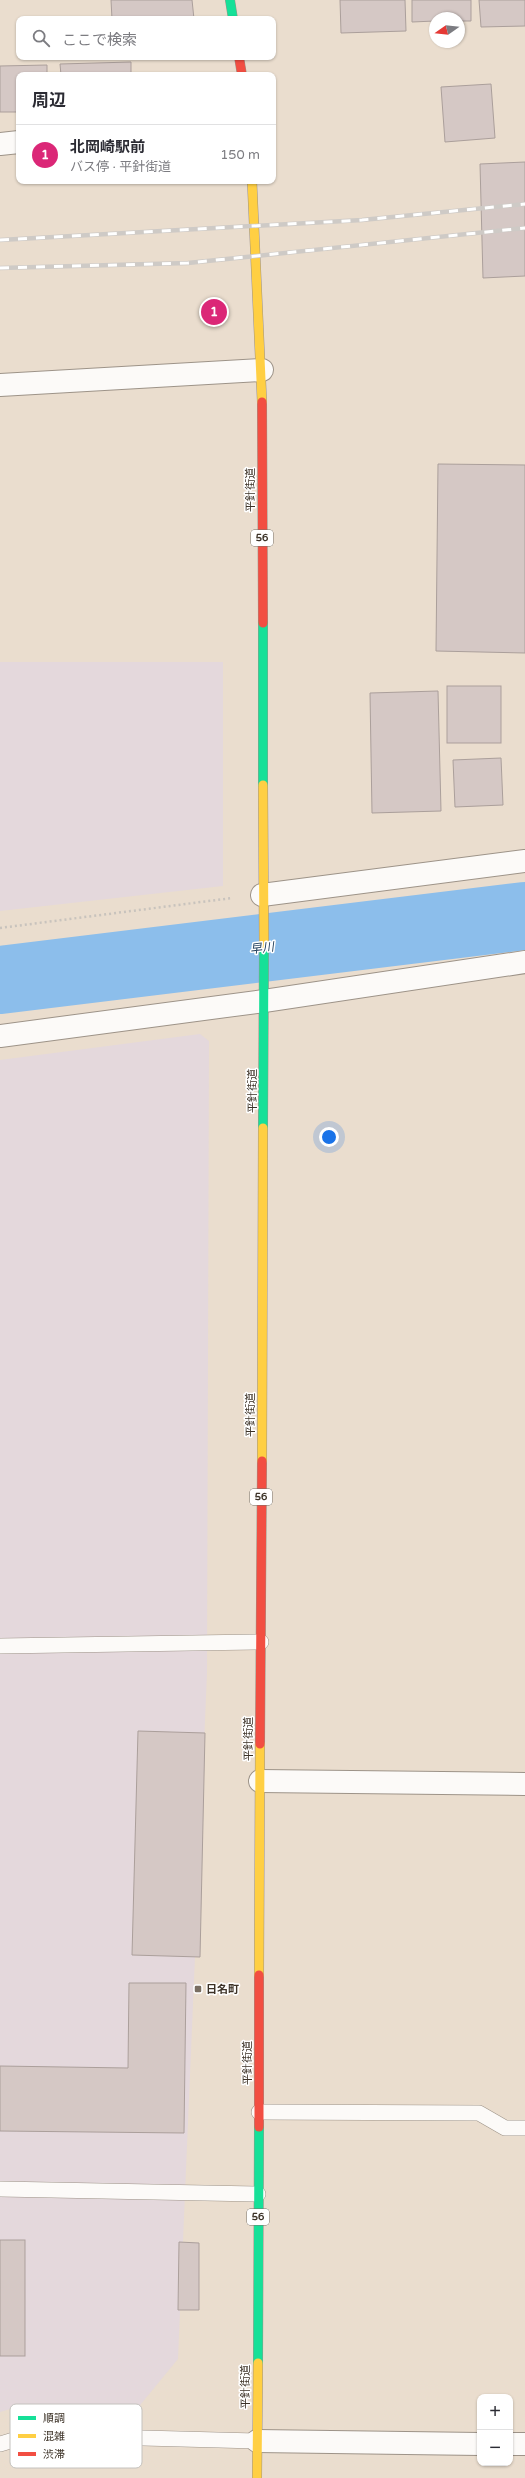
<!DOCTYPE html>
<html lang="ja">
<head>
<meta charset="utf-8">
<style>
	body { margin:0; font-family:"Varela Round","Noto Sans JP",sans-serif; background:#f2f2f3; color:#2b2b33 }
	.controls { position:absolute; right:12px; bottom:12px; display:grid; overflow:hidden; border-radius:8px; box-shadow:0 1px 3px #0004 }
	.controls button { width:36px; height:36px; display:grid; place-items:center; padding:0; border:0; border-bottom:1px solid #e1e1e2; background:#fff; color:#2b2b33; font:20px sans-serif }
	.compass { position:absolute; left:429px; top:12px; width:36px; height:36px; border-radius:50%; background:#fff; box-shadow:0 1px 3px #0004; rotate:256deg }
	.you { position:absolute; left:329px; top:1137px; width:14px; height:14px; margin:-10px; border:3px solid #fff; border-radius:50%; background:#1a73e8; box-shadow:0 0 0 6px #1a73e833 }
	.badge { display:grid; place-items:center; width:26px; height:26px; border-radius:50%; background:#db2777; color:#fff; font-size:13px; font-weight:700 }
	.pin { position:absolute; translate:-50% -50%; border:2px solid #fff; box-shadow:0 1px 4px #0006 }
	.list { margin:0; padding:0; list-style:none }
	h2 { display:flex; justify-content:space-between; align-items:center; height:52px; margin:0; padding:0 16px; font-size:17px }
	h2 small { font-size:13px; font-weight:400; color:#7c7c81 }
	.list li { display:grid; grid-template-columns:26px 1fr auto; gap:12px; align-items:center; box-sizing:border-box; height:60px; padding:0 16px; border-top:1px solid #e1e1e2 }
	.list b { display:block; font-size:15px; white-space:nowrap }
	.list p { margin:0; font-size:13px; white-space:nowrap; color:#7c7c81 }
	.list em { font-size:13px; font-style:normal; color:#7c7c81 }
	.icon { flex:none; width:22px; height:22px; fill:none; stroke:currentColor; stroke-width:2; stroke-linecap:round; stroke-linejoin:round }
	.map { position:relative; flex:none; width:525px; height:2478px; overflow:hidden }
	.search { position:absolute; background:#fff; box-shadow:0 1px 3px #0004; left:16px; top:16px; width:260px; height:44px; display:flex; align-items:center; gap:10px; box-sizing:border-box; padding:0 14px; border-radius:8px; color:#7c7c81; font-size:15px }
	.panel { position:absolute; background:#fff; box-shadow:0 1px 3px #0004; left:16px; top:72px; width:260px; height:112px; border-radius:8px }
	.map>svg:first-child { display:block }
	.industrial { fill:#e4d8dc }
	.lines { fill:none; stroke-linecap:round; stroke-linejoin:round }
	.river { stroke:#8cbeeb; stroke-width:68 }
	.building { fill:#d5c8c5; stroke:#ab9f9b }
	.lane-casing { stroke:#9d9388; stroke-width:16 }
	.street-casing { stroke:#9d9388; stroke-width:24 }
	.fast-casing { stroke:#9d9388; stroke-width:10 }
	.slow-casing { stroke:#9d9388; stroke-width:10 }
	.jam-casing { stroke:#9d9388; stroke-width:10 }
	.path { stroke:#c8c3bd; stroke-width:2.5; stroke-dasharray:2 3; stroke-linecap:butt }
	.lane { stroke:#fcfaf8; stroke-width:15 }
	.street { stroke:#fcfaf8; stroke-width:22 }
	.fast { stroke:#16e098; stroke-width:9 }
	.slow { stroke:#ffcf43; stroke-width:9 }
	.jam { stroke:#f24e42; stroke-width:9 }
	.rail-casing { stroke:#cecac6; stroke-width:4.5 }
	.rail { stroke:#fff; stroke-width:3; stroke-dasharray:9; stroke-linecap:butt }
	.poi-dot { fill:#796e61; stroke:#fff; stroke-width:1.5 }
	.labels { text-anchor:middle; dominant-baseline:central; stroke-width:3; stroke-linejoin:round; paint-order:stroke }
	.shield { fill:#fff; stroke:#767068; stroke-width:1 }
	.shield-label { font-size:10px; font-weight:bold; fill:#3c3227 }
	.street-label { font-size:11px; fill:#3c3227; stroke:#fff }
	.poi-label { font-size:11px; font-weight:bold; fill:#3c3227; stroke:#fff; text-anchor:start }
	.water-label { font-size:12px; font-style:italic; fill:#193856; stroke:#fff }
	.key { fill:#fff; stroke:#c4c2be; stroke-width:1 }
	.key-label { font-size:11px; fill:#3c3227 }
</style>
</head>
<body>
<div class="map">
<svg width="525" height="2478" viewBox="0 0 525 2478">
	<rect width="100%" height="100%" fill="#eaddce"/>
	<!-- industrial -->
	<g class="industrial">
		<path d="M0,662H223V886L0,911Z"/>
		<path d="M200,1034L209,1041L207,1673L178,2359L136,2410L18,2407L0,2412V1060Z"/>
	</g>
	<g class="lines">
		<!-- river -->
		<path class="river" d="M0,980L525,916"/>
	</g>
	<!-- building -->
	<g class="building">
		<path d="M111,0H192L194,19H112Z"/>
		<path d="M340,0H405L406,31L341,33Z"/>
		<path d="M412,0H471V21H459V18H435V21L412,22Z"/>
		<path d="M479,0H525V26L481,27Z"/>
		<path d="M131,62V75H61L60,64Z"/>
		<path d="M47,65V75H19V112H0V66Z"/>
		<path d="M491,84L495,138L445,142L441,87Z"/>
		<path d="M525,162V276L483,278L480,164Z"/>
		<path d="M438,464L525,465V653L436,651Z"/>
		<rect x="447" y="686" width="54" height="57"/>
		<path d="M438,691L441,811L372,813L370,693Z"/>
		<path d="M501,758L503,805L455,807L453,760Z"/>
		<path d="M138,1731L205,1733L200,1957L132,1955Z"/>
		<path d="M129,1983H186L184,2133L0,2131V2066L128,2068Z"/>
		<rect x="0" y="2240" width="25" height="116"/>
		<path d="M179,2242L199,2243V2310H178Z"/>
	</g>
	<g class="lines">
		<defs>
			<g id="lane">
				<path d="M0,1646L261,1642"/>
				<path d="M259,2112L479,2113L505,2128H525"/>
				<path d="M0,2189L258,2194"/>
				<path d="M0,2444L30,2435L257,2441"/>
			</g>
			<g id="street">
				<path d="M0,144L19,142"/>
				<path d="M0,385L262,370"/>
				<path d="M262,895L525,861"/>
				<path d="M0,1036L264,1001L525,962"/>
				<path d="M260,1781L525,1784"/>
				<path d="M257,2441L480,2444"/>
				<path d="M510,2444H525"/>
			</g>
			<g id="fast">
				<path d="M230,0L233,19"/>
				<path d="M263,623V785"/>
				<path d="M263,1128L264,945"/>
				<path d="M258,2363L259,2127"/>
			</g>
			<g id="slow">
				<path d="M252,181L262,402"/>
				<path d="M263,785L264,945"/>
				<path d="M262,1461L263,1128"/>
				<path d="M259,1975L260,1744"/>
				<path d="M257,2478L258,2363"/>
			</g>
			<g id="jam">
				<path d="M239,57L242,75"/>
				<path d="M262,402L263,623"/>
				<path d="M260,1744L262,1461"/>
				<path d="M259,2127V1975"/>
			</g>
		</defs>
		<!-- lane casing -->
		<use href="#lane" class="lane-casing"/>
		<!-- street casing -->
		<use href="#street" class="street-casing"/>
		<!-- fast casing -->
		<use href="#fast" class="fast-casing"/>
		<!-- slow casing -->
		<use href="#slow" class="slow-casing"/>
		<!-- jam casing -->
		<use href="#jam" class="jam-casing"/>
		<!-- path -->
		<path class="path" d="M0,928L232,898"/>
		<!-- lane -->
		<use href="#lane" class="lane"/>
		<!-- street -->
		<use href="#street" class="street"/>
		<!-- fast -->
		<use href="#fast" class="fast"/>
		<!-- slow -->
		<use href="#slow" class="slow"/>
		<!-- jam -->
		<use href="#jam" class="jam"/>
		<defs>
			<g id="rail">
				<path d="M0,240L362,220L525,204"/>
				<path d="M0,268L188,263L525,228"/>
			</g>
		</defs>
		<!-- rail casing -->
		<use href="#rail" class="rail-casing"/>
		<!-- rail -->
		<use href="#rail" class="rail"/>
	</g>
	<!-- markers -->
	<rect class="poi-dot" x="194" y="1985" width="8" height="8" rx="2"/>
	<g class="labels">
		<!-- shield labels -->
		<g class="shield">
			<rect x="251" y="530" width="22" height="16" rx="3"/>
			<rect x="250" y="1489" width="22" height="16" rx="3"/>
			<rect x="247" y="2209" width="22" height="16" rx="3"/>
		</g>
		<g class="shield-label">
			<text x="262" y="538">56</text>
			<text x="261" y="1497">56</text>
			<text x="258" y="2217">56</text>
		</g>
		<!-- street labels -->
		<g class="street-label">
			<text transform="translate(250 490) rotate(-90)">平針街道</text>
			<text transform="translate(252 1091) rotate(-90)">平針街道</text>
			<text transform="translate(250 1415) rotate(-90)">平針街道</text>
			<text transform="translate(248 1739) rotate(-90)">平針街道</text>
			<text transform="translate(247 2063) rotate(-90)">平針街道</text>
			<text transform="translate(245 2387) rotate(-90)">平針街道</text>
		</g>
		<!-- poi labels -->
		<g class="poi-label">
			<text x="206" y="1989">日名町</text>
		</g>
		<!-- water labels -->
		<g class="water-label">
			<text transform="translate(262 948) rotate(-7)">早川</text>
		</g>
	</g>
	<!-- legend -->
	<rect x="10" y="2404" width="132" height="64" rx="6" class="key"/>
	<rect x="18" y="2416" width="18" height="4" fill="#16e098"/>
	<rect x="18" y="2434" width="18" height="4" fill="#ffcf43"/>
	<rect x="18" y="2452" width="18" height="4" fill="#f24e42"/>
	<g class="key-label">
		<text x="43" y="2422">順調</text>
		<text x="43" y="2440">混雑</text>
		<text x="43" y="2458">渋滞</text>
	</g>
</svg>
<div class="controls">
<button>+</button>
<button>−</button>
</div>
<svg class="compass" viewBox="-18 -18 36 36"><path d="M0-13l5 13h-10z" fill="#e53935"/><path d="M0 13l5-13h-10z" fill="#7c7c81"/></svg>
<div class="you"></div>
<div class="pin badge" style="left:214px;top:312px">1</div>
<div class="search"><svg class="icon" aria-label="search" viewBox="0 0 24 24"><circle cx="10" cy="10" r="6"/><path d="M15 15l6 6"/></svg>ここで検索</div>
<section class="panel">
<h2>周辺<small></small></h2>
<ul class="list">
<li><span class="badge">1</span><div><b>北岡崎駅前</b><p>バス停 · 平針街道</p></div><em>150 m</em></li>
</ul>
</section>
</div>
</body>
</html>
